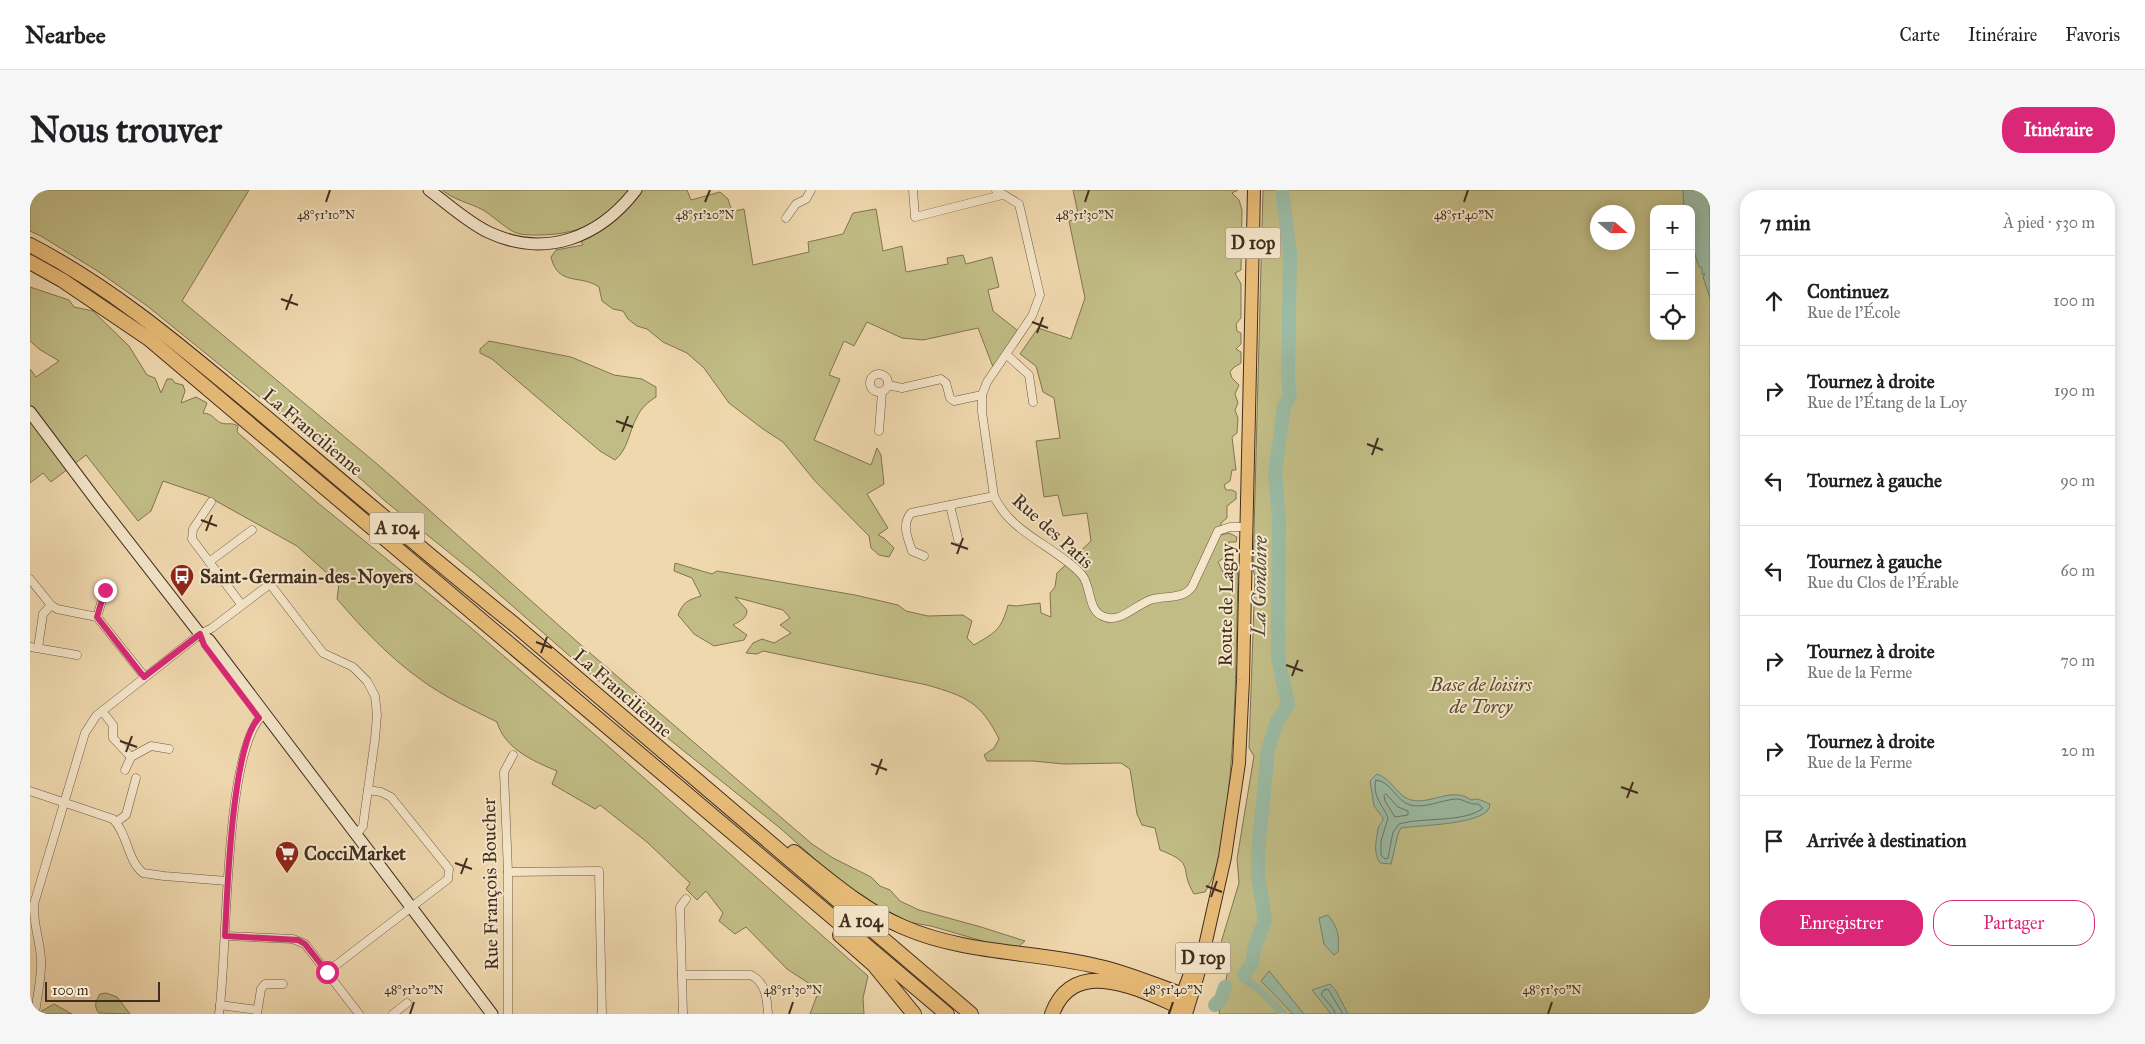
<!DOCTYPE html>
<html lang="fr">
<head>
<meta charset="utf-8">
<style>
	body { margin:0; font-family:"IM FELL Great Primer",serif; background:#f6f6f6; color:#202124 }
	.controls { position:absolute; right:15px; top:15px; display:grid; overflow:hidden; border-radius:10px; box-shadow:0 2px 12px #0003 }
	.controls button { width:45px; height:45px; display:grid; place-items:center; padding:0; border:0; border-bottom:1px solid #e0e0e0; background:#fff; color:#202124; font:25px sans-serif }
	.compass { position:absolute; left:1560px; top:15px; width:45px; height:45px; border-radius:50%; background:#fff; box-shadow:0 2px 12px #0003; rotate:110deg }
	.scale { position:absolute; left:15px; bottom:12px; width:115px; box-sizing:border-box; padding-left:5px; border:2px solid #412d1f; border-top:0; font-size:14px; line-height:18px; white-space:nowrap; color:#412d1f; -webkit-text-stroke:4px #f5e6ca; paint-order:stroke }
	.stop { position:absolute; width:15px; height:15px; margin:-11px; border:4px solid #db2777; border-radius:50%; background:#fff }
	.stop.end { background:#db2777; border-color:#fff; box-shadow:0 1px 5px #0008 }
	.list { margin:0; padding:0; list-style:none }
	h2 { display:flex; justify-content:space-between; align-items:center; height:65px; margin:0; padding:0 20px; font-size:21px }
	h2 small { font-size:16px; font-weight:400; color:#757577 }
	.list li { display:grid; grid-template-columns:32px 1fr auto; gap:15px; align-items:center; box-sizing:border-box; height:90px; padding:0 20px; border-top:1px solid #e0e0e0 }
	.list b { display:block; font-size:19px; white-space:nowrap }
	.list p { margin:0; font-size:16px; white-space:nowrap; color:#757577 }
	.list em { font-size:16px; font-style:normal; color:#757577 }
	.actions { display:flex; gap:10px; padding:15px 20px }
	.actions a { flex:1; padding:11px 0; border:1px solid #db2777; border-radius:20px; text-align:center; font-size:18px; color:#db2777 }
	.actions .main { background:#db2777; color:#fff }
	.icon { flex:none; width:28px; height:28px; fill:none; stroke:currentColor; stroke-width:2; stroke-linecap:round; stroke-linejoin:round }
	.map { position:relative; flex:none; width:1680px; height:824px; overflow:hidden; border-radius:20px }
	header { display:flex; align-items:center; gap:30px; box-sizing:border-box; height:70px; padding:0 25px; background:#fff; border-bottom:1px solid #e0e0e0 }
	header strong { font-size:24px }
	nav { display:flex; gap:28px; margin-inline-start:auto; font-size:18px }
	.intro { display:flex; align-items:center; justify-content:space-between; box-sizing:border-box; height:120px; padding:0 30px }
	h1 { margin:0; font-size:35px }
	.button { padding:12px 22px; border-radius:20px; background:#db2777; color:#fff; font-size:18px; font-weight:700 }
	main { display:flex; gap:30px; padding:0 30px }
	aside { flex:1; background:#fff; border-radius:20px; box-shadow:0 2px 12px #0003 }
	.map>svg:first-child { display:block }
	.green { fill:#c1bc85; stroke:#817452; fill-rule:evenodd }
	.water { fill:#9bbba4; stroke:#77826f }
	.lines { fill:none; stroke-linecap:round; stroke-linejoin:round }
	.shore { stroke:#6e7462; stroke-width:1 }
	.canal { stroke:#9bbba4; stroke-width:8 }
	.river { stroke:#9bbba4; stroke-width:14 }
	.street-casing { stroke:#6d5843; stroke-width:9 }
	.secondary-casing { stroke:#412d1f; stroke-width:13 }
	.primary-casing { stroke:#412d1f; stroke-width:14 }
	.highway-casing { stroke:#412d1f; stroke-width:16 }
	.street { stroke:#f5e6ca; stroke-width:8 }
	.secondary { stroke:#f5e6ca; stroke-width:11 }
	.primary { stroke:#e8bc77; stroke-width:12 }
	.highway { stroke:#e8bc77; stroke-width:14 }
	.route { stroke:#db2777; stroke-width:6 }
	.ticks { fill:none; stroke:#412d1f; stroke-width:2 }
	.labels { text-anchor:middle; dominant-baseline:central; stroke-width:4; stroke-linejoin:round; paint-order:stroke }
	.shield { fill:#f5e6ca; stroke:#776452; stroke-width:1 }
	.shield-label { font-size:18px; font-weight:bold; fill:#412d1f }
	.street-label { font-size:19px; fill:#412d1f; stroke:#f5e6ca }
	.poi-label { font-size:19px; font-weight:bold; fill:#412d1f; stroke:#f5e6ca; text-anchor:start }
	.park-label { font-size:19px; font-style:italic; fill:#5b4a33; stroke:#f5e6ca }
	.water-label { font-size:20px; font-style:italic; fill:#53493a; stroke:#f5e6ca }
	.ticks-label { font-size:12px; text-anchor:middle; fill:#412d1f; stroke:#f5e6ca; stroke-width:4; stroke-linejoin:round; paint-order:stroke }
</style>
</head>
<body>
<header>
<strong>Nearbee</strong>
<nav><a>Carte</a><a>Itinéraire</a><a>Favoris</a></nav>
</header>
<div class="intro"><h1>Nous trouver</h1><a class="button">Itinéraire</a></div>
<main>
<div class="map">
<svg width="1680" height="824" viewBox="0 0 1680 824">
	<rect width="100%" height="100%" fill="#f0d8ae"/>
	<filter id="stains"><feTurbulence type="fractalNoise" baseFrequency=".004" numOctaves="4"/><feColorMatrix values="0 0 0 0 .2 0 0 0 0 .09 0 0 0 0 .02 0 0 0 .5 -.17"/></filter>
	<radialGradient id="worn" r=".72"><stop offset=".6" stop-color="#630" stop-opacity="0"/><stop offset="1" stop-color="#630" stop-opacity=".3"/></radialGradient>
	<!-- green -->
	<g class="green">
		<path d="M0,0H219L152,111L353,279L552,456L782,654L803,668L841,687L850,696L860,700L870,711L889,720L951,737L995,751L988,757L980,759L901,736L878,732L846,716L805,687L750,638L589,509L447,385L355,311L332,290L116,115L69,82L11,46L0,41Z"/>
		<path d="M412,0H599C575,33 547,45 507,45C500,45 490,45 484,42C474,37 463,26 453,20C438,12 426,11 412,0Z"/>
		<path d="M606,0H657L661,10L690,2L698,9L701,18L704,21L714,19L723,75L779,62L778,52L813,44L823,23L846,19L853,61L872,56L876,82L918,74L917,68L933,65L936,74L962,67L969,97L958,100L963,121L992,144L965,182L948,138L893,150L872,148L837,132L824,156L814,151L799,185L810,189L784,250L841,275L847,258L851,265L854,294L837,304L858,338L848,345L854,348L864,358L859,367L849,365L841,358L839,346L785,291L753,252L733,239L699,213L674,178L657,163L633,152L617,139L607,136L598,129L593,121L583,119L572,111L569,97C551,84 528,97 521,67L526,60L553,55L549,47Z"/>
		<path d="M1043,0H1208L1202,3L1209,10L1212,20L1211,80L1205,83L1211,94V128L1206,134L1207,141L1211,143V154L1206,159L1211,162V173L1203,178L1200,182L1202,188L1209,195L1205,204L1208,213L1205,220L1208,228L1207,243L1202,247L1206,280H1202L1200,291L1194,295L1196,300H1202L1206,302V309L1197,316V328L1191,333V345L1199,343L1207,347L1206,352H1199L1198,365L1188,372L1193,382L1202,379L1207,380L1208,386C1206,462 1206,539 1197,614C1193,644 1191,677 1175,702L1164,704C1148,678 1167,674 1130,660L1125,638L1112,635L1107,624L1100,579L1091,573L1034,574L1003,571H957L954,565L964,558L969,549C951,512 935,506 897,495L733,461L727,464L716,463L723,453L732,449L744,453L761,443L750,435L760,428L753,420L705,407L717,420C717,429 710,431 703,435L717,445L714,450L684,456L664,444L648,425C653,412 658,410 671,406L662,388L644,381L645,373L682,384L687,381L825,405L868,415L876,421L898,426L933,425L942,431L937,448L944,455C966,442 971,440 978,415L986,416L1010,413L1011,423L1021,427L1020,403L1025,397L1027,383L1061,351L1057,323L1033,326L1028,305L1014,307L1006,251L1030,248L1024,208L1013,202L1006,176L990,164L1008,138L1041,149L1055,108L1039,31L1049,28Z"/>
		<path d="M1233,0H1680V824H1189L1198,780L1190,756L1209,693L1207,669L1224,566L1219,558L1225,386L1223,380ZM1624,19H1661V146H1624ZM1568,22H1598V52H1568Z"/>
		<path d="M0,97L39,110L44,117L63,121L99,156L117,185L125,188L131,203L137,189H142L145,193L153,195L155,201L151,213L166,207L177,213L173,223C184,224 183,229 191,233C197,235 202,232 208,236L207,242L288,313L440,437L570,549L838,786L833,808L834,824H780L789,800L757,779L716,737L705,744L689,731L693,723L676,701L667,710L656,699L660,693L617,652L570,615L565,619L522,594L527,581C503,571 475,559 467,532C441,519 414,507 390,489C360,468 331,437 307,409L309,394L267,356L177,306L133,291L121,321L108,331L56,265L21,292L13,283L0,293V179L6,187L29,171L9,159L0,151Z"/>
		<path d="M459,151L541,167L584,185L612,189L626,197V207C618,212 611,218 607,227C599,241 598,260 585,270L570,261L462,169L450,163V159Z"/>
		<path d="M76,803L87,807L100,824L69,823C63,816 66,811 70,804Z"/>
		<path d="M24,814L40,823L42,824H10V822Z"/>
	</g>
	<!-- water -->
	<g class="water">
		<path d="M1653,0H1680V108L1673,87L1675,84H1672V78L1669,77L1661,52V19H1654Z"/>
		<path d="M1347,584C1362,589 1368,607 1381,610C1401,615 1422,596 1441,610L1448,609L1460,614C1461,635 1388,635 1371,638L1368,644L1361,674L1350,673C1343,663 1346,651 1348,639C1349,634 1353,633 1353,628L1344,616L1340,591Z"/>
		<path d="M1298,725C1309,740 1309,744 1308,762L1304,765L1294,754L1289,728Z"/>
		<path d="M1239,781L1274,824H1263L1231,791Z"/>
		<path d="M1300,794L1306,801L1318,824H1301L1282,800Z"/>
	</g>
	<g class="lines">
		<!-- shore -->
		<g class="shore">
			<path d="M1346,590C1361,591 1366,611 1380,615C1394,619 1411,610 1426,609C1435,609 1438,615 1448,614L1453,618C1435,633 1392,627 1369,634L1363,642L1358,668L1355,669L1351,665V651L1358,628C1353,615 1342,607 1346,590Z"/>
			<path d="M1356,604L1368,617L1378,621V625L1365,627L1355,611L1354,606Z"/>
			<path d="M1305,824L1304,820L1291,804L1294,800L1298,799L1313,824"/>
		</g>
		<!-- canal -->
		<path class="canal" d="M1214,785L1215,790L1229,799L1254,824"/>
		<!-- river -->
		<g class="river">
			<path d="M1214,785L1222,773L1225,756L1235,730L1228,686V662L1238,560L1247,531L1258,515L1248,467L1249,328L1245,284L1254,216L1260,205L1258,190L1260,63L1252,0"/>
			<path d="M1185,815L1191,809L1195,797"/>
		</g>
		<defs>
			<g id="street">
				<path d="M883,0L885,27L972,5"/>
				<path d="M966,0L989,14L1010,105L1002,126L957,192L952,205V222L964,306C981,344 1026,356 1052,385C1062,397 1057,422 1075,427C1090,433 1106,415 1120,410C1134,405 1153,410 1162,397L1188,341L1200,337H1217"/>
				<path d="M756,28L766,14L776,9L781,0"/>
				<path d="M977,165L999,185L1003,212"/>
				<circle cx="849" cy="193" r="9"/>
				<path d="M858,195L872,198L911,189L916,193L920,208L924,211L952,205"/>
				<path d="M849,241L852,202"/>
				<path d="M181,312L163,339L162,349L211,414"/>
				<path d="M920,315L928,349"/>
				<path d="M894,366L882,361C878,348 871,335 881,323L964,306"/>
				<path d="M179,372L222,340"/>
				<path d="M0,389L21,415L27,419L67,427L115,487"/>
				<path d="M67,427L75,400"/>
				<path d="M0,457L47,465"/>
				<path d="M8,458L13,424L21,415"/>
				<path d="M72,521L83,535V548L101,567L121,556L139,559"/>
				<path d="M95,580L101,567"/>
				<path d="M0,601L83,629C98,644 97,670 113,683L134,686L197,691"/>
				<path d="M86,632L96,625L106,588"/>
				<path d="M478,682L569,681L572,824"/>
				<path d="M195,746L263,749L275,754L329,824"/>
				<path d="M297,782L418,689L419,679L361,607L351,602L338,600"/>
				<path d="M652,785H721C736,793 737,808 738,824"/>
				<path d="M190,815L227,820"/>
				<path d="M5,824C7,806 12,787 11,769C10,751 3,734 4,714L55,543L66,526L170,444L182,438L240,394L293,463L323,477L337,491L345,506L347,525L345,549L334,628L333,636L326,645"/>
				<path d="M189,824C198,764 193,558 234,524"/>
				<path d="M227,824L231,799L235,794H253"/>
				<path d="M363,824L377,813"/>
				<path d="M478,824V682L474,582L483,565"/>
				<path d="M653,824L650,717L656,709"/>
			</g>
			<g id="secondary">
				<path d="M399,0C418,14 436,31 458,42C515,69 569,48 606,0"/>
				<path d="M0,222L69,314L170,444L179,450L462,824"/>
			</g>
			<g id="primary">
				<path d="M1145,824L1164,773"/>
				<path d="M1156,824L1170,778L1195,667L1209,573L1213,490L1224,0"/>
			</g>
			<g id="highway">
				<path d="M0,55C88,101 156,161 232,224C316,295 399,366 485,435L941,824"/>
				<path d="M0,72L32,90L119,149L917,824"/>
				<path d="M764,662C798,689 833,720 873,737C935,764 1002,761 1066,776C1096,782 1124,795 1153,805"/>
				<path d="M810,745L844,775L884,824"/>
				<path d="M1022,824C1044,765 1109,799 1148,816"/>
			</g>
		</defs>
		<!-- street casing -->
		<use href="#street" class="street-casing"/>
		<!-- secondary casing -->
		<use href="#secondary" class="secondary-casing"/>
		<!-- primary casing -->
		<use href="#primary" class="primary-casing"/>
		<!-- highway casing -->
		<use href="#highway" class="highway-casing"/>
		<!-- street -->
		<use href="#street" class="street"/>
		<!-- secondary -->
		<use href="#secondary" class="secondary"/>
		<!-- primary -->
		<use href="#primary" class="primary"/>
		<!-- highway -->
		<use href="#highway" class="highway"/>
	</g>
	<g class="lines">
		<!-- route -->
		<path class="route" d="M75,400L67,427L114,487L170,444L174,455L229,528C202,554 197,704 195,746L268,750L275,754L297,782"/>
	</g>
	<!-- ticks -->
	<path class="ticks" d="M296,12L300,0M675,12L680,0M1055,12L1059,0M1434,12L1438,0M251,109L268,115M256,120L262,104M1002,132L1018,138M1007,143L1013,127M586,231L603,237M592,242L598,226M1337,254L1353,260M1342,265L1348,248M171,330L187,336M176,341L182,325M921,353L938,359M927,364L933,348M506,452L522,458M511,463L517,447M1256,475L1273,481M1262,486L1268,470M90,551L107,557M96,562L102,546M841,574L857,580M846,585L852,569M1591,597L1608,603M1597,608L1603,592M425,673L442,679M431,684L437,668M1176,696L1192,702M1181,707L1187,691M380,824L384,812M759,824L763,812M1139,824L1143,812M1518,824L1522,812"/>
	<!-- icons -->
	<defs>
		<symbol id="bus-pin" viewBox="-11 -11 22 30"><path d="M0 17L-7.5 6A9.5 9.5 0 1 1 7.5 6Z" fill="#8f2418" stroke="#f5e6ca"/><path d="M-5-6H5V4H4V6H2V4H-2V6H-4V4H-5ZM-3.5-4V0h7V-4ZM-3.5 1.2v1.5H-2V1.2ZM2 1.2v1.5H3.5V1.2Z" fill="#fff"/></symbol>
		<symbol id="supermarket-pin" viewBox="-11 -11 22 30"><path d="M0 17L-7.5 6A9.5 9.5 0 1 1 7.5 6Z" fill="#8f2418" stroke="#f5e6ca"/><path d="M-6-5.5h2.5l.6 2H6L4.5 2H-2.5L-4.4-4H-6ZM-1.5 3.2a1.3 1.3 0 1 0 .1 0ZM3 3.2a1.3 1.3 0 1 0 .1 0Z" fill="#fff"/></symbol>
	</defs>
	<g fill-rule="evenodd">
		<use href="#bus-pin" x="138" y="372" width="28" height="38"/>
		<use href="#supermarket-pin" x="243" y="649" width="28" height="38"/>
	</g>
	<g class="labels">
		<!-- shield labels -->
		<g class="shield">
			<rect x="1195.5" y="37.5" width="55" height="31" rx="4"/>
			<rect x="339.5" y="322.5" width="55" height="31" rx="4"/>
			<rect x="803.5" y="715.5" width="55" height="31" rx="4"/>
			<rect x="1145.5" y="752.5" width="55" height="31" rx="4"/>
		</g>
		<g class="shield-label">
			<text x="1223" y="53">D 10p</text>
			<text x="367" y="338">A 104</text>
			<text x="831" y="731">A 104</text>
			<text x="1173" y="768">D 10p</text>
		</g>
		<!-- street labels -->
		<g class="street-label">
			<text transform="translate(283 242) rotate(40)">La Francilienne</text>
			<text transform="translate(1023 341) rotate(42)">Rue des Patis</text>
			<text transform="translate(1196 415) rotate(-89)">Route de Lagny</text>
			<text transform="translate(593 503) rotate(41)">La Francilienne</text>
			<text transform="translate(460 694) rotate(-91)">Rue François Boucher</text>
		</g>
		<!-- poi labels -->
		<g class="poi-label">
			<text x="170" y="386">Saint-Germain-des-Noyers</text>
			<text x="274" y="663">CocciMarket</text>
		</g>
		<!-- park labels -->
		<g class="park-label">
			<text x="1451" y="494">Base de loisirs<tspan x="1451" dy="22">de Torcy</tspan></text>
		</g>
		<!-- water labels -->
		<g class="water-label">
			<text transform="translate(1229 396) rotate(-89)">La Gondoire</text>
		</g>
	</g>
	<g class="ticks-label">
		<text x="296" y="29">48°51'10"N</text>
		<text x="675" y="29">48°51'20"N</text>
		<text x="1055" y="29">48°51'30"N</text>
		<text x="1434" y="29">48°51'40"N</text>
		<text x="384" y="804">48°51'20"N</text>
		<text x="763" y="804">48°51'30"N</text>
		<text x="1143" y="804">48°51'40"N</text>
		<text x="1522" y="804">48°51'50"N</text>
	</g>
	<rect width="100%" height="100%" filter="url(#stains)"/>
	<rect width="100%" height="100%" fill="url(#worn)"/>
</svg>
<div class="controls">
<button>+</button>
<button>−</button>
<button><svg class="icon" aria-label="locate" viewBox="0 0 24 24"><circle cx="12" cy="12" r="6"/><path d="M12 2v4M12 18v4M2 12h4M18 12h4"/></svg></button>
</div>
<svg class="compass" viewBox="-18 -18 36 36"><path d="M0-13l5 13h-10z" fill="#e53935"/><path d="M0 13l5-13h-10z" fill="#757577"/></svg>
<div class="scale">100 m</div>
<div class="stop" style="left:297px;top:782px"></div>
<div class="stop end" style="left:75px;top:400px"></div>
</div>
<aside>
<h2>7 min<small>À pied · 530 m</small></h2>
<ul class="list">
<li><svg class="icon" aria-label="ahead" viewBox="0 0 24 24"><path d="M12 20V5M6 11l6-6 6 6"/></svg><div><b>Continuez</b><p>Rue de l'École</p></div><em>100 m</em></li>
<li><svg class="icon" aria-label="right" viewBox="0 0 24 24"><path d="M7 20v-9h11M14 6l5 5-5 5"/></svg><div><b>Tournez à droite</b><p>Rue de l'Étang de la Loy</p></div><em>190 m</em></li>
<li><svg class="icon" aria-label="left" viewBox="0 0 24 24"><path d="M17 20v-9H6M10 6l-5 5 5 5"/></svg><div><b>Tournez à gauche</b></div><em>90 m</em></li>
<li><svg class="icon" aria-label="left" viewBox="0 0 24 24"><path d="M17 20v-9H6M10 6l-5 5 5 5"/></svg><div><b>Tournez à gauche</b><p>Rue du Clos de l'Érable</p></div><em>60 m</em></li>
<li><svg class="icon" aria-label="right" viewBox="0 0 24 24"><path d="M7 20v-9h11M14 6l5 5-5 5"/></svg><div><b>Tournez à droite</b><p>Rue de la Ferme</p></div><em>70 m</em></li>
<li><svg class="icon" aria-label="right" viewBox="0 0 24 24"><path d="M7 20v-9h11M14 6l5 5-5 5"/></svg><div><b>Tournez à droite</b><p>Rue de la Ferme</p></div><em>20 m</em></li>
<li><svg class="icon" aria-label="arrive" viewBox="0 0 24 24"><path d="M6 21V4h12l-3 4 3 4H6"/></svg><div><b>Arrivée à destination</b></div></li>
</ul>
<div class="actions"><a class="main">Enregistrer</a><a>Partager</a></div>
</aside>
</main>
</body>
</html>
